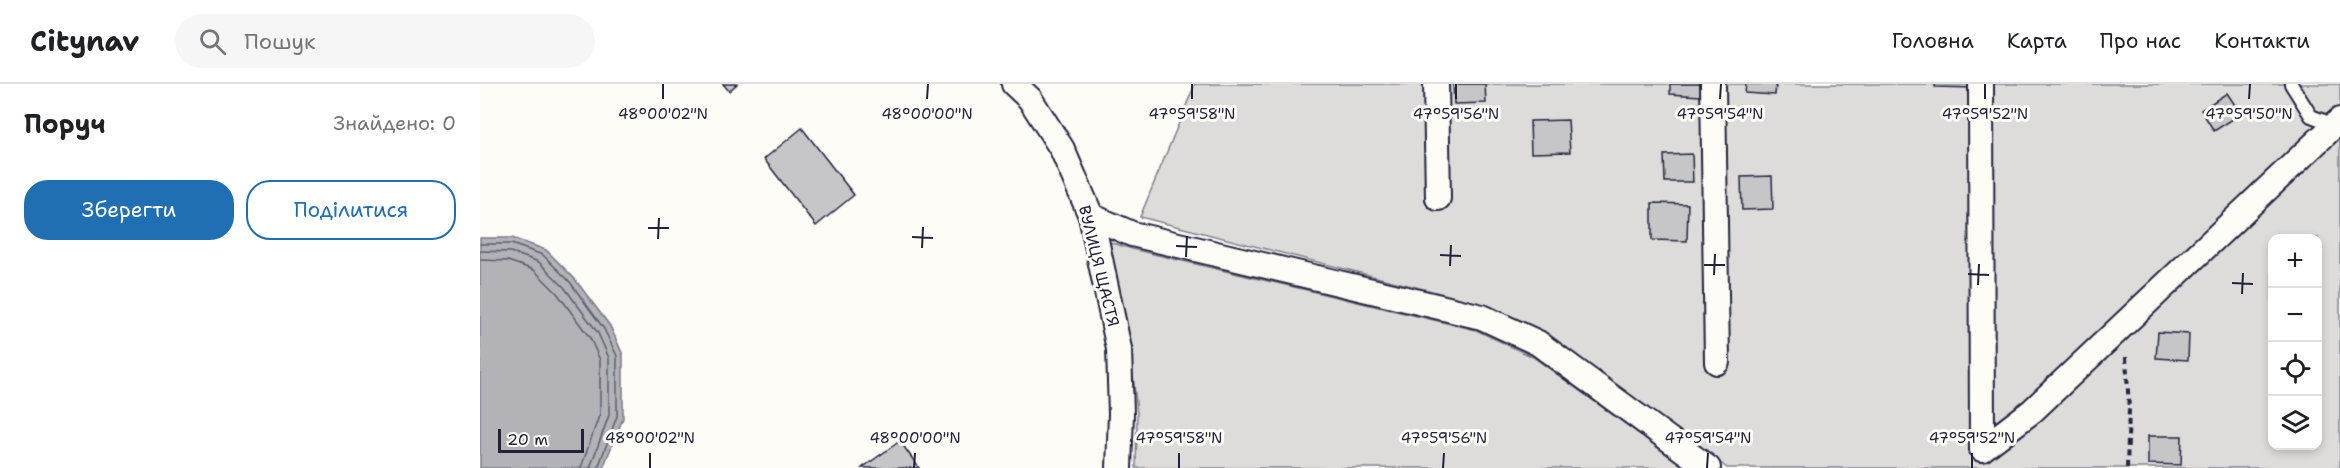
<!DOCTYPE html>
<html lang="uk">
<head>
<meta charset="utf-8">
<style>
	body { margin:0; font-family:"Shantell Sans",sans-serif; background:#f6f6f6; color:#202124 }
	.controls { position:absolute; right:18px; bottom:18px; display:grid; overflow:hidden; border-radius:12px; box-shadow:0 3px 9px #0003 }
	.controls button { width:54px; height:54px; display:grid; place-items:center; padding:0; border:0; border-bottom:2px solid #e0e0e0; background:#fff; color:#202124; font:30px sans-serif }
	.scale { position:absolute; left:18px; bottom:15px; width:86px; box-sizing:border-box; padding-left:6px; border:3px solid #22223b; border-top:0; font-size:16px; line-height:21px; white-space:nowrap; color:#22223b; -webkit-text-stroke:4px #fdfcf7; paint-order:stroke }
	.list { margin:0; padding:0; list-style:none }
	h2 { display:flex; justify-content:space-between; align-items:center; height:78px; margin:0; padding:0 24px; font-size:26px }
	h2 small { font-size:20px; font-weight:400; color:#757577 }
	.actions { display:flex; gap:12px; padding:18px 24px }
	.actions a { flex:1; padding:14px 0; border:2px solid #1f6fb2; border-radius:24px; text-align:center; font-size:21px; color:#1f6fb2 }
	.actions .main { background:#1f6fb2; color:#fff }
	.icon { flex:none; width:33px; height:33px; fill:none; stroke:currentColor; stroke-width:2; stroke-linecap:round; stroke-linejoin:round }
	.map { position:relative; flex:none; width:1860px; height:384px; overflow:hidden }
	header { display:flex; align-items:center; gap:36px; box-sizing:border-box; height:84px; padding:0 30px; background:#fff; border-bottom:2px solid #e0e0e0 }
	header strong { font-size:28px }
	nav { display:flex; gap:33px; margin-inline-start:auto; font-size:21px }
	.search { width:420px; height:54px; background:#f6f6f6; display:flex; align-items:center; gap:15px; box-sizing:border-box; padding:0 21px; border-radius:33px; color:#757577; font-size:22px }
	main { display:flex }
	aside { flex:1; background:#fff }
	.map>svg:first-child { display:block }
	.green { fill:#dddcdb; stroke:#807f8b; stroke-width:1.5; fill-rule:evenodd }
	.water { fill:#b2b2b7; stroke:#787885; stroke-width:1.5 }
	.lines { fill:none; stroke-linecap:round; stroke-linejoin:round }
	.shore { stroke:#5c5c6d; stroke-width:1.5 }
	.building { fill:#c6c6c8; stroke:#22223b; stroke-width:1.5 }
	.service-casing { stroke:#22223b; stroke-width:16 }
	.minor-casing { stroke:#22223b; stroke-width:28 }
	.path { stroke:#22223b; stroke-width:4; stroke-dasharray:6 4.5; stroke-linecap:butt }
	.service { stroke:#fdfcf7; stroke-width:12 }
	.minor { stroke:#fdfcf7; stroke-width:24 }
	.ticks { fill:none; stroke:#22223b; stroke-width:2 }
	.labels { text-anchor:middle; dominant-baseline:central; stroke-width:6; stroke-linejoin:round; paint-order:stroke }
	.street-label { font-size:16px; fill:#22223b; stroke:#fdfcf7 }
	.ticks-label { font-size:15px; text-anchor:middle; fill:#22223b; stroke:#fdfcf7; stroke-width:6; stroke-linejoin:round; paint-order:stroke }
</style>
</head>
<body>
<header>
<strong>Citynav</strong>
<div class="search"><svg class="icon" aria-label="search" viewBox="0 0 24 24"><circle cx="10" cy="10" r="6"/><path d="M15 15l6 6"/></svg>Пошук</div>
<nav><a>Головна</a><a>Карта</a><a>Про нас</a><a>Контакти</a></nav>
</header>
<main>
<aside>
<h2>Поруч<small>Знайдено: 0</small></h2>
<ul class="list">
</ul>
<div class="actions"><a class="main">Зберегти</a><a>Поділитися</a></div>
</aside>
<div class="map">
<svg width="1860" height="384" viewBox="0 0 1860 384">
	<rect width="100%" height="100%" fill="#fdfcf7"/>
	<filter id="ink" filterUnits="userSpaceOnUse"><feTurbulence type="fractalNoise" baseFrequency=".0167" numOctaves="2"/><feDisplacementMap in="SourceGraphic" scale="12" xChannelSelector="R" yChannelSelector="G"/><feConvolveMatrix kernelMatrix="1 2 1 2 8 2 1 2 1" color-interpolation-filters="sRGB"/></filter>
	<g filter="url(#ink)">
		<!-- green -->
		<g class="green">
			<path d="M715,0H1860V384H1247L1064,247L1003,220L660,133ZM1792,154H1838V362H1792Z"/>
			<path d="M626,157L652,165L996,246L1053,273L1206,384H656L657,329L650,261Z"/>
		</g>
		<!-- water -->
		<path class="water" d="M0,154H32L66,166L94,194L130,242L143,271V334L123,384H0Z"/>
		<g class="lines">
			<!-- shore -->
			<g class="shore">
				<path d="M0,160H31L63,171L90,198L124,245L137,272V332L118,384"/>
				<path d="M0,167L30,168L59,178L84,203L118,249L129,274V331L110,384"/>
				<path d="M0,176L28,177L54,186L77,209L110,254L120,276V329L101,384"/>
			</g>
		</g>
		<!-- building -->
		<g class="building">
			<path d="M243,0H257L249,7Z"/>
			<path d="M973,0H1005L1006,19L974,20Z"/>
			<path d="M1190,0H1221L1220,12L1190,10Z"/>
			<path d="M1266,0H1296L1295,11L1265,9Z"/>
			<path d="M1455,0H1495V4L1455,3Z"/>
			<path d="M1747,9L1761,30L1734,47L1721,26Z"/>
			<path d="M1088,36L1090,68L1051,69L1050,37Z"/>
			<path d="M322,44L374,111L336,142L284,75Z"/>
			<path d="M1212,70L1213,98H1185L1184,71Z"/>
			<path d="M1292,92L1293,125L1262,126L1261,93Z"/>
			<path d="M1172,119L1208,120L1207,157L1172,156Z"/>
			<path d="M1678,248L1709,250L1708,276L1676,274Z"/>
			<path d="M1668,352H1702L1701,381L1668,380Z"/>
			<path d="M420,357L439,384H382Z"/>
		</g>
		<g class="lines">
			<defs>
				<path id="service" d="M1811,0L1831,32L1855,41"/>
				<g id="minor">
					<path d="M534,0L550,15L582,65L611,132L639,265L641,330L639,384"/>
					<path d="M956,0L958,114"/>
					<path d="M1233,0L1237,278"/>
					<path d="M1501,0L1502,365"/>
					<path d="M611,132L652,150L1002,233L1058,259L1228,384"/>
					<path d="M1502,365L1552,327L1860,36"/>
				</g>
			</defs>
			<!-- service casing -->
			<use href="#service" class="service-casing"/>
			<!-- minor casing -->
			<use href="#minor" class="minor-casing"/>
			<!-- path -->
			<path class="path" d="M1646,273L1649,325L1647,384"/>
			<!-- service -->
			<use href="#service" class="service"/>
			<!-- minor -->
			<use href="#minor" class="minor"/>
		</g>
	</g>
	<!-- ticks -->
	<path class="ticks" d="M183,15V0M447,15L448,0M712,15V0M976,15V0M1240,15L1241,0M1505,15V0M1769,15L1770,0M168,144H189M432,153L453,154M178,155L179,134M696,162L717,163M442,164L443,143M960,171L981,172M706,173L707,152M1224,181H1245M970,182L971,161M1488,190L1509,191M1234,191L1235,170M1752,199L1773,200M1498,201L1499,180M1762,210L1763,189M170,384V369M434,384L435,369M699,384V369M963,384L964,369M1227,384L1228,369M1492,384V369"/>
	<g class="labels">
		<!-- street labels -->
		<g class="street-label">
			<text transform="translate(619 182) rotate(76)">ВУЛИЦЯ ЩАСТЯ</text>
		</g>
	</g>
	<g class="ticks-label">
		<text x="183" y="35">48°00'02"N</text>
		<text x="447" y="35">48°00'00"N</text>
		<text x="712" y="35">47°59'58"N</text>
		<text x="976" y="35">47°59'56"N</text>
		<text x="1240" y="35">47°59'54"N</text>
		<text x="1505" y="35">47°59'52"N</text>
		<text x="1769" y="35">47°59'50"N</text>
		<text x="170" y="359">48°00'02"N</text>
		<text x="435" y="359">48°00'00"N</text>
		<text x="699" y="359">47°59'58"N</text>
		<text x="964" y="359">47°59'56"N</text>
		<text x="1228" y="359">47°59'54"N</text>
		<text x="1492" y="359">47°59'52"N</text>
	</g>
</svg>
<div class="controls">
<button>+</button>
<button>−</button>
<button><svg class="icon" aria-label="locate" viewBox="0 0 24 24"><circle cx="12" cy="12" r="6"/><path d="M12 2v4M12 18v4M2 12h4M18 12h4"/></svg></button>
<button><svg class="icon" aria-label="layers" viewBox="0 0 24 24"><path d="M12 4l9 5-9 5-9-5zM3 14l9 5 9-5"/></svg></button>
</div>
<div class="scale">20 m</div>
</div>
</main>
</body>
</html>
